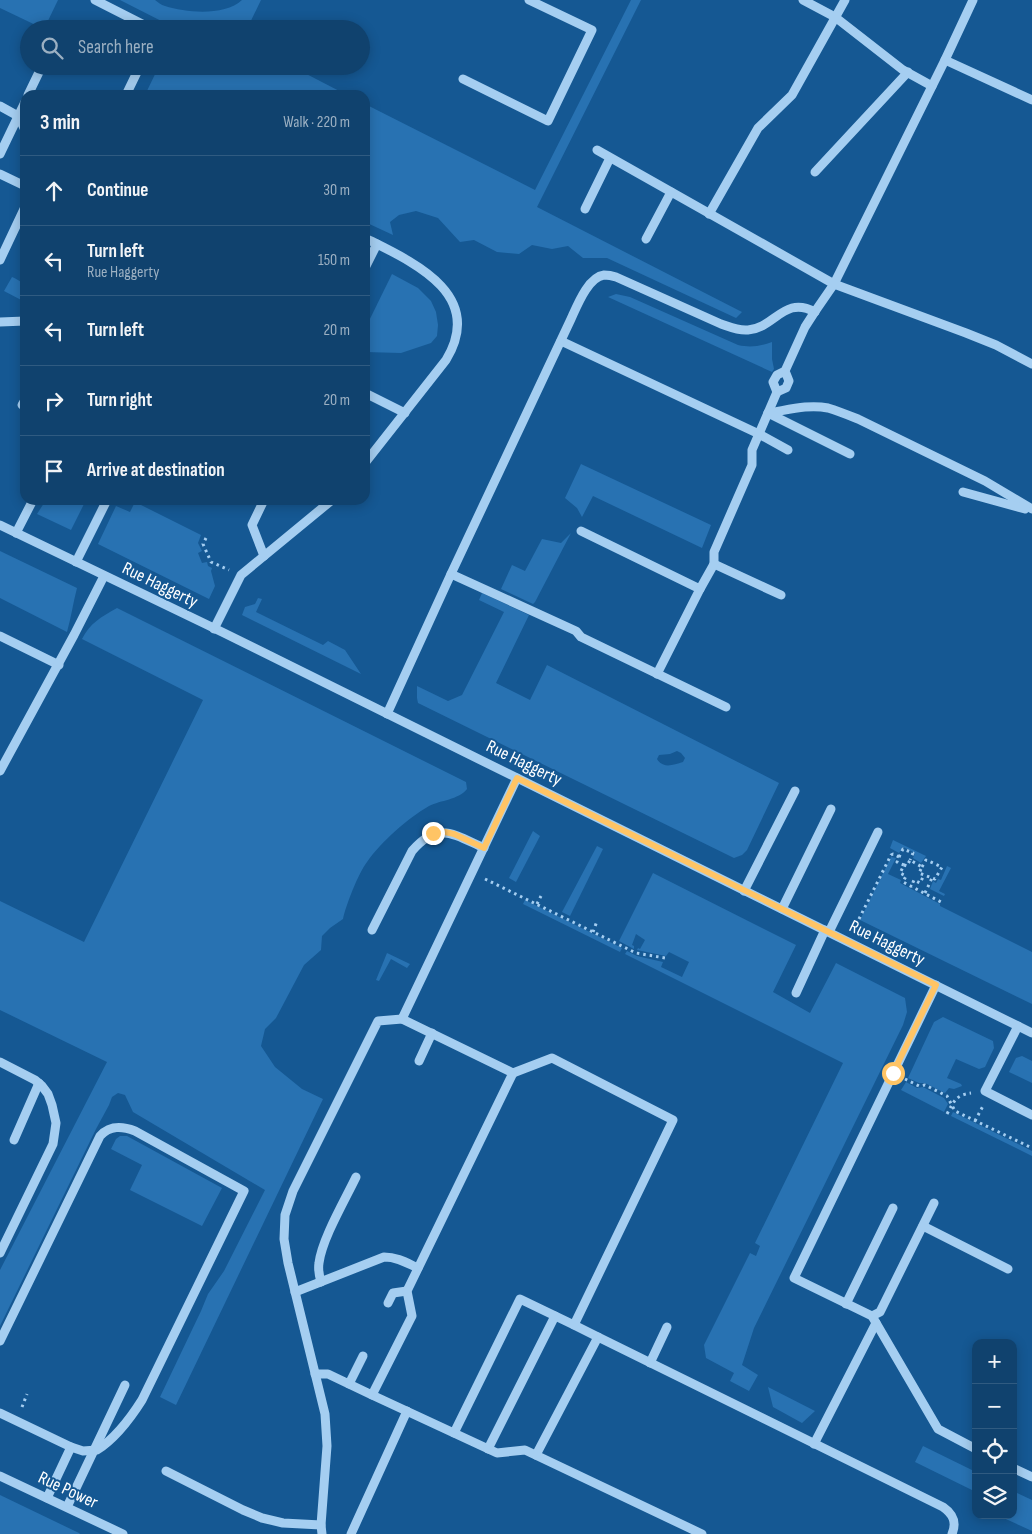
<!DOCTYPE html>
<html lang="en">
<head>
<meta charset="utf-8">
<style>
	body { margin:0; font-family:"Sofia Sans Condensed",sans-serif; background:#194973; color:#f1f3f6 }
	.controls { position:absolute; right:15px; bottom:15px; display:grid; overflow:hidden; border-radius:10px; box-shadow:0 2px 12px #0003 }
	.controls button { width:45px; height:45px; display:grid; place-items:center; padding:0; border:0; border-bottom:1px solid #305b81; background:#10426e; color:#f1f3f6; font:25px sans-serif }
	.stop { position:absolute; width:15px; height:15px; margin:-11px; border:4px solid #ffc465; border-radius:50%; background:#fff }
	.stop.end { background:#ffc465; border-color:#fff; box-shadow:0 1px 5px #0008 }
	.list { margin:0; padding:0; list-style:none }
	h2 { display:flex; justify-content:space-between; align-items:center; height:65px; margin:0; padding:0 20px; font-size:21px }
	h2 small { font-size:16px; font-weight:400; color:#9cb0c2 }
	.list li { display:grid; grid-template-columns:32px 1fr auto; gap:15px; align-items:center; box-sizing:border-box; height:70px; padding:0 20px; border-top:1px solid #305b81 }
	.list b { display:block; font-size:19px; white-space:nowrap }
	.list p { margin:0; font-size:16px; white-space:nowrap; color:#9cb0c2 }
	.list em { font-size:16px; font-style:normal; color:#9cb0c2 }
	.icon { flex:none; width:28px; height:28px; fill:none; stroke:currentColor; stroke-width:2; stroke-linecap:round; stroke-linejoin:round }
	.map { position:relative; flex:none; width:1032px; height:1534px; overflow:hidden }
	.search { position:absolute; background:#10426e; box-shadow:0 2px 12px #0003; left:20px; top:20px; width:350px; height:55px; display:flex; align-items:center; gap:12px; box-sizing:border-box; padding:0 18px; border-radius:28px; color:#9cb0c2; font-size:19px }
	.panel { position:absolute; background:#10426e; box-shadow:0 2px 12px #0003; left:20px; top:90px; width:350px; height:415px; border-radius:15px }
	.map>svg:first-child { display:block }
	.green { fill:#2872b2; fill-rule:evenodd }
	.lines { fill:none; stroke-linecap:round; stroke-linejoin:round }
	.path { stroke:#a5cef1; stroke-width:3; stroke-dasharray:2.5 4; stroke-linecap:butt }
	.minor { stroke:#a5cef1; stroke-width:9 }
	.route { stroke:#ffc465; stroke-width:6 }
	.labels { text-anchor:middle; dominant-baseline:central; stroke-width:4; stroke-linejoin:round; paint-order:stroke }
	.street-label { font-size:18px; fill:#fff; stroke:#155893 }
</style>
</head>
<body>
<div class="map">
<svg width="1032" height="1534" viewBox="0 0 1032 1534">
	<rect width="100%" height="100%" fill="#155893"/>
	<!-- green -->
	<g class="green">
		<path d="M0,0H58L44,29L0,8Z"/>
		<path d="M120,0C129,0 147,0 155,0C158,2 161,5 165,6C187,13 225,16 242,0H261L247,29H177Z"/>
		<path d="M631,0H641L537,207L742,312L736,318L607,258H583L568,246L552,249L532,245L519,254L497,252L474,240L460,242L438,218L416,211L399,215L390,222L393,235L365,222V104L535,190Z"/>
		<path d="M159,66H291L347,95H145Z"/>
		<path d="M392,274L418,288L431,301L436,312L438,325L437,336L431,343L401,353L365,352V329Z"/>
		<path d="M12,277C26,283 25,287 25,302L4,291Z"/>
		<path d="M616,294L630,297L738,345C751,348 760,346 772,342V359L774,369L772,372L608,297Z"/>
		<path d="M581,464L711,525L702,548L593,496L582,517L577,508L565,498Z"/>
		<path d="M46,500H86L71,530L37,514Z"/>
		<path d="M135,502L201,535L198,543L202,551L198,553L202,563L207,562L208,566L212,568L211,571L215,586L209,599L98,544L116,506L130,512Z"/>
		<path d="M571,533L535,602L533,604L501,589L512,565L525,571L542,539L561,543Z"/>
		<path d="M0,551L77,588C73,603 71,618 67,632L0,598Z"/>
		<path d="M482,593L529,615L496,683L530,700L547,665L779,783L747,850L742,855L734,858L418,703L417,698V686L448,701L462,695L504,612L479,600ZM677,751L681,753L685,758L683,762C673,765 663,769 657,759L659,755L670,754Z"/>
		<path d="M258,598L262,599L256,612L323,645L328,641L345,650L361,674L242,615L245,607L255,604Z"/>
		<path d="M117,608L466,782L467,789C458,800 441,800 429,806C408,818 381,842 367,862C358,874 346,905 343,919L330,928L322,936L321,950L304,965L276,1018L265,1029L261,1046L275,1067L302,1089L323,1099L176,1405L160,1397L201,1311L208,1294L224,1271L265,1190L133,1112L125,1095L118,1093L112,1097L109,1105L96,1129L0,1326V1270L107,1062L0,1010V901L84,942L203,700L82,639C90,623 101,617 117,608Z"/>
		<path d="M533,831L540,836L516,882L509,878Z"/>
		<path d="M893,840L926,856L921,863L913,858L915,853L903,847L899,853L890,848Z"/>
		<path d="M597,846L603,849L570,916L562,912Z"/>
		<path d="M891,857L896,858L888,874L901,880L900,883L940,904V906L1032,952V1004L860,920Z"/>
		<path d="M947,866L951,868L939,891L945,894L944,896L930,889L933,881L936,883L938,879L941,880Z"/>
		<path d="M653,873L796,945L773,992L810,1013L836,963L905,998L907,1012L903,1025L754,1328L742,1365L758,1375L749,1391L730,1381L734,1373L706,1358L704,1345L750,1253L756,1256L760,1246L755,1243L843,1063L625,954L627,951L637,956L663,962L661,967L682,977L689,962L669,952L666,956L637,950L638,948L640,949L645,940L636,934L632,945L634,946V949L619,941Z"/>
		<path d="M525,900L622,948L620,952L523,904Z"/>
		<path d="M387,953L410,964L407,968L391,959L379,981L376,980Z"/>
		<path d="M943,1017L993,1041L994,1048L985,1067L979,1069L956,1059L947,1078L961,1084L962,1086L954,1089L949,1088L945,1093L925,1083H919L908,1078L934,1022Z"/>
		<path d="M1022,1056L1032,1061V1083L1009,1072L1016,1058Z"/>
		<path d="M906,1082L917,1088L923,1087L944,1098L948,1104L944,1112L901,1090Z"/>
		<path d="M953,1112L1032,1151V1156L951,1116Z"/>
		<path d="M120,1136H127L222,1188L202,1226L130,1190L142,1165L111,1149L116,1139Z"/>
		<path d="M768,1387L815,1411L802,1423L773,1407Z"/>
		<path d="M923,1446L976,1472V1492L915,1462Z"/>
		<path d="M1013,1491L1032,1500V1531L997,1515H1013Z"/>
		<path d="M0,1495L79,1533L80,1534H0Z"/>
	</g>
	<g class="lines">
		<!-- path -->
		<g class="path">
			<path d="M206,538L203,544L211,562L229,570"/>
			<path d="M899,857L903,849L913,853L910,860"/>
			<path d="M904,865L907,866L910,860L922,867L919,873L924,875L920,883L914,880L911,887"/>
			<path d="M922,867L926,860L942,867L935,879L924,875"/>
			<path d="M485,879L636,953L665,958"/>
			<path d="M925,893L932,878"/>
			<path d="M537,904L541,896"/>
			<path d="M859,919L891,855L893,854L899,857L897,862L904,865L900,873L906,876L903,882L941,902"/>
			<path d="M593,932L597,921"/>
			<path d="M905,1079L919,1086L925,1085L947,1096L955,1111L1032,1148"/>
			<path d="M947,1114C954,1101 956,1095 971,1093"/>
			<path d="M975,1121L983,1106"/>
			<path d="M22,1407L27,1394"/>
		</g>
		<!-- minor -->
		<g class="minor">
			<path d="M95,0L152,29"/>
			<path d="M803,0L835,17L903,70L932,86"/>
			<path d="M973,0L945,60L1032,100"/>
			<path d="M945,60L834,284L966,333L996,345L1032,364"/>
			<path d="M463,79L548,121L592,30L529,0"/>
			<path d="M28,95L42,66"/>
			<path d="M126,95L140,66"/>
			<path d="M0,106L18,116L25,130"/>
			<path d="M597,150L834,284L814,313L805,327L785,371L777,375L773,382L777,392L786,388L789,381L785,371"/>
			<path d="M0,154L25,102"/>
			<path d="M815,172L908,72"/>
			<path d="M0,174L25,186"/>
			<path d="M585,209L610,158"/>
			<path d="M709,214L758,128L792,95L845,0"/>
			<path d="M365,238C413,262 486,294 446,360L365,463"/>
			<path d="M646,239L671,192"/>
			<path d="M0,260L25,207"/>
			<path d="M365,268L377,244"/>
			<path d="M0,322L25,321"/>
			<path d="M561,341L759,434L788,450"/>
			<path d="M365,393L405,413"/>
			<path d="M22,405L25,400"/>
			<path d="M768,413C788,410 808,404 828,408C838,411 848,415 858,419L985,481L1032,509"/>
			<path d="M768,413L850,454"/>
			<path d="M963,492L1025,509"/>
			<path d="M0,525L222,632L1032,1033"/>
			<path d="M581,531L700,589L657,674"/>
			<path d="M16,533L33,500"/>
			<path d="M264,556L252,525L264,500"/>
			<path d="M76,562L107,500"/>
			<path d="M714,564L781,595"/>
			<path d="M451,574L576,631L581,637L726,707"/>
			<path d="M700,589L714,564V552L752,465V450L777,392"/>
			<path d="M214,629L241,575L332,500"/>
			<path d="M0,636L59,665"/>
			<path d="M387,714L451,574L571,319C577,306 588,277 604,275C608,275 613,276 616,277L721,324C730,327 738,331 748,330C775,328 784,295 815,312"/>
			<path d="M0,771L74,635L104,576"/>
			<path d="M744,891L795,791"/>
			<path d="M782,909L831,809"/>
			<path d="M372,930L412,851C438,821 453,834 484,848"/>
			<path d="M829,932L878,832"/>
			<path d="M936,985L794,1278L872,1316L938,1429L976,1449"/>
			<path d="M796,993L825,930"/>
			<path d="M1018,1026L985,1091L1032,1115"/>
			<path d="M419,1061L432,1033"/>
			<path d="M0,1062L35,1080L42,1086L48,1094L52,1105L56,1123L53,1144L0,1253"/>
			<path d="M513,1073L552,1058L673,1120L574,1325L598,1337L536,1455"/>
			<path d="M14,1140L39,1083"/>
			<path d="M923,1226L1008,1269"/>
			<path d="M321,1282C319,1275 318,1269 319,1263C322,1239 345,1200 356,1177"/>
			<path d="M295,1292L384,1257C397,1257 407,1263 418,1268"/>
			<path d="M388,1303L393,1293L407,1291"/>
			<path d="M846,1304L893,1208"/>
			<path d="M872,1316L880,1312L934,1203"/>
			<path d="M598,1337L943,1507C953,1514 957,1522 952,1534"/>
			<path d="M0,1341L100,1136C110,1125 122,1126 135,1131L244,1191L142,1400C130,1419 116,1438 97,1450L83,1451L71,1447"/>
			<path d="M650,1363L667,1327"/>
			<path d="M315,1374H328L372,1395L412,1316L407,1291L513,1073L402,1019L517,778"/>
			<path d="M349,1384L363,1356"/>
			<path d="M372,1395L497,1453L525,1450L702,1534"/>
			<path d="M0,1413L71,1447L47,1498"/>
			<path d="M454,1433L520,1299L574,1325"/>
			<path d="M814,1444L876,1323"/>
			<path d="M488,1449L555,1316"/>
			<path d="M1013,1468L1032,1477"/>
			<path d="M166,1471L243,1510L262,1518L283,1523L321,1525"/>
			<path d="M0,1476L123,1534"/>
			<path d="M67,1507L125,1385"/>
			<path d="M322,1534L321,1525L327,1446L325,1414L288,1263L284,1239L285,1215L293,1191L378,1021L402,1019"/>
			<path d="M351,1534L407,1411"/>
		</g>
	</g>
	<g class="lines">
		<!-- route -->
		<path class="route" d="M433,833L445,832L454,834L484,848L517,778L936,985L893,1073"/>
	</g>
	<g class="labels">
		<!-- street labels -->
		<g class="street-label">
			<text transform="translate(160 585) rotate(26)">Rue Haggerty</text>
			<text transform="translate(524 763) rotate(26)">Rue Haggerty</text>
			<text transform="translate(887 943) rotate(26)">Rue Haggerty</text>
			<text transform="translate(68 1490) rotate(25)">Rue Power</text>
		</g>
	</g>
</svg>
<div class="controls">
<button>+</button>
<button>−</button>
<button><svg class="icon" aria-label="locate" viewBox="0 0 24 24"><circle cx="12" cy="12" r="6"/><path d="M12 2v4M12 18v4M2 12h4M18 12h4"/></svg></button>
<button><svg class="icon" aria-label="layers" viewBox="0 0 24 24"><path d="M12 4l9 5-9 5-9-5zM3 14l9 5 9-5"/></svg></button>
</div>
<div class="stop" style="left:893px;top:1073px"></div>
<div class="stop end" style="left:433px;top:833px"></div>
<div class="search"><svg class="icon" aria-label="search" viewBox="0 0 24 24"><circle cx="10" cy="10" r="6"/><path d="M15 15l6 6"/></svg>Search here</div>
<section class="panel">
<h2>3 min<small>Walk · 220 m</small></h2>
<ul class="list">
<li><svg class="icon" aria-label="ahead" viewBox="0 0 24 24"><path d="M12 20V5M6 11l6-6 6 6"/></svg><div><b>Continue</b></div><em>30 m</em></li>
<li><svg class="icon" aria-label="left" viewBox="0 0 24 24"><path d="M17 20v-9H6M10 6l-5 5 5 5"/></svg><div><b>Turn left</b><p>Rue Haggerty</p></div><em>150 m</em></li>
<li><svg class="icon" aria-label="left" viewBox="0 0 24 24"><path d="M17 20v-9H6M10 6l-5 5 5 5"/></svg><div><b>Turn left</b></div><em>20 m</em></li>
<li><svg class="icon" aria-label="right" viewBox="0 0 24 24"><path d="M7 20v-9h11M14 6l5 5-5 5"/></svg><div><b>Turn right</b></div><em>20 m</em></li>
<li><svg class="icon" aria-label="arrive" viewBox="0 0 24 24"><path d="M6 21V4h12l-3 4 3 4H6"/></svg><div><b>Arrive at destination</b></div></li>
</ul>
</section>
</div>
</body>
</html>
